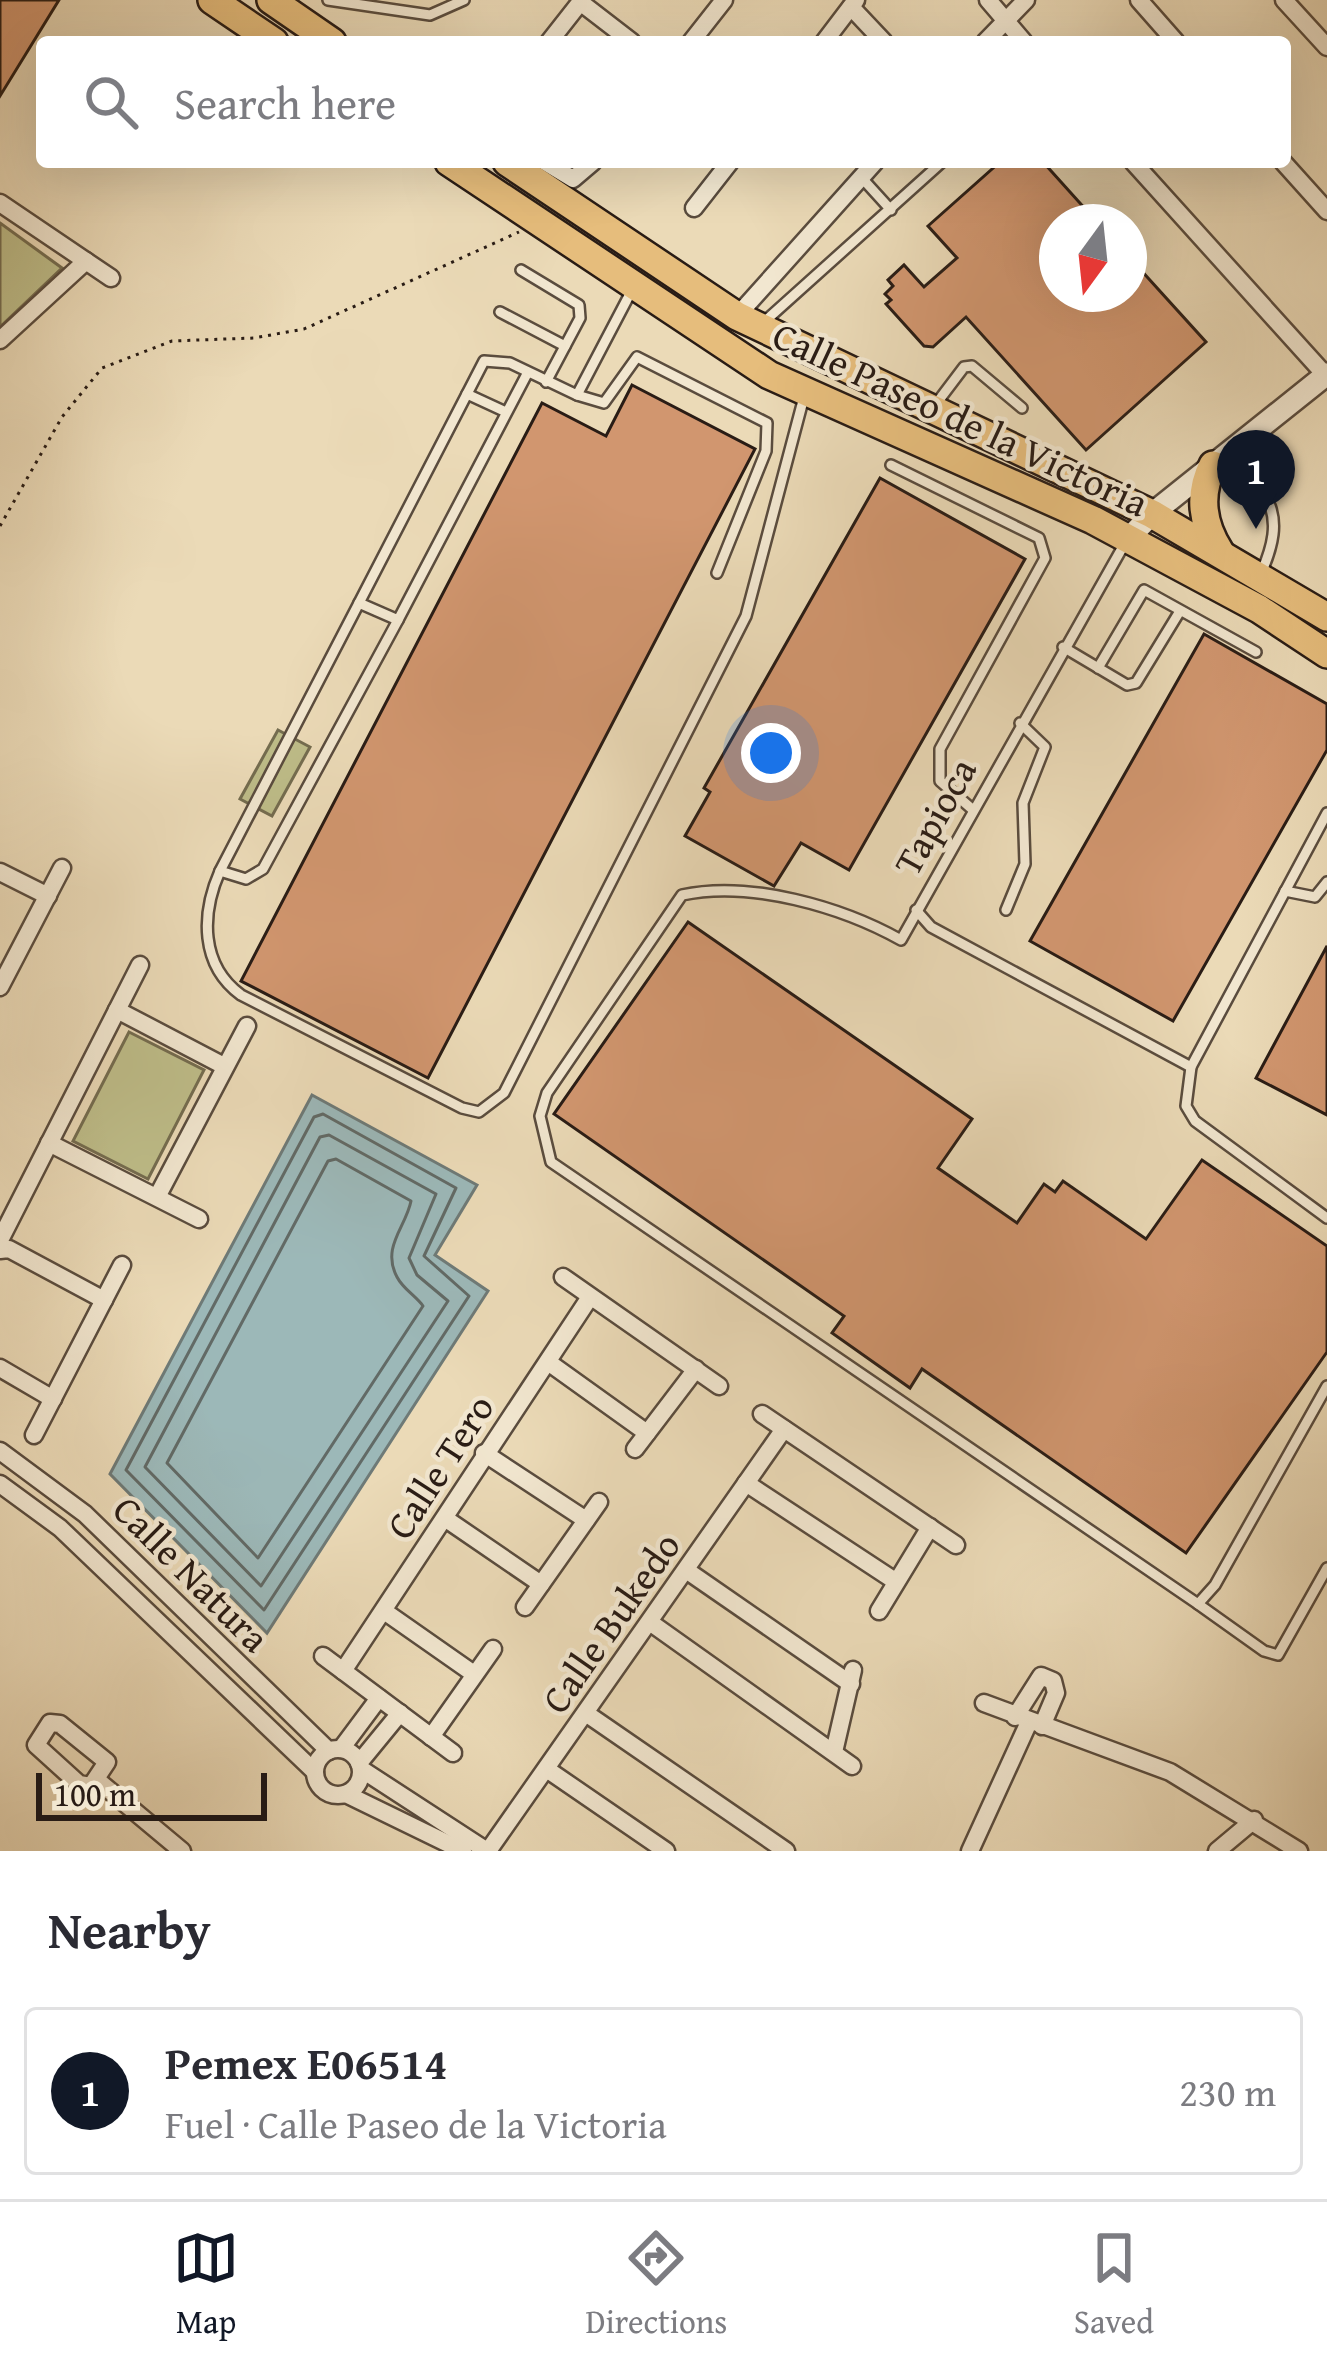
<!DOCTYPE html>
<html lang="en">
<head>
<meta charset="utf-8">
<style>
	body { margin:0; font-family:"Gentium Book Plus",serif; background:#f7f7f7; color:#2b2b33 }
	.compass { position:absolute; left:1039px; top:204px; width:108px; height:108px; border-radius:50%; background:#fff; box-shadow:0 12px 48px #0002; rotate:195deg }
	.scale { position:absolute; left:36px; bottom:30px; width:231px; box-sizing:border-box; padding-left:12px; border:6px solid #291c15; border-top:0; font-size:33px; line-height:42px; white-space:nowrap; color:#291c15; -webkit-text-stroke:9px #f2e7d0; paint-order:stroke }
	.you { position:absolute; left:771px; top:753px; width:42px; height:42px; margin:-30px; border:9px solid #fff; border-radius:50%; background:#1a73e8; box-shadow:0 0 0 18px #1a73e833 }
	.badge { display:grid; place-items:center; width:78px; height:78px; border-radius:50%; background:#111827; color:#fff; font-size:39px; font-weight:700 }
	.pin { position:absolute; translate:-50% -99px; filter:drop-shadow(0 3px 6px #0008) }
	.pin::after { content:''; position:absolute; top:63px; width:42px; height:36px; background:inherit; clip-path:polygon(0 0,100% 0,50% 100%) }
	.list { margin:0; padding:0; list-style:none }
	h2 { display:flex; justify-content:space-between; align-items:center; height:156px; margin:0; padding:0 48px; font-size:51px }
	h2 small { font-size:39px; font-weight:400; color:#7c7c81 }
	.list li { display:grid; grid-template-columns:78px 1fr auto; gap:36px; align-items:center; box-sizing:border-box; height:168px; margin:0 24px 24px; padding:0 24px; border:3px solid #e1e1e2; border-radius:12px }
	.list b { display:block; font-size:45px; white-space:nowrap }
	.list p { margin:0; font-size:39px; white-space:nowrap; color:#7c7c81 }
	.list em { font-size:39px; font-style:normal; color:#7c7c81 }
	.icon { flex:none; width:66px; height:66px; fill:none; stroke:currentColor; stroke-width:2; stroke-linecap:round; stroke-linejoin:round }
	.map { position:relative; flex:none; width:1327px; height:1851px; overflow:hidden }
	.search { position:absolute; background:#fff; box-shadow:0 12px 48px #0002; left:36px; right:36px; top:36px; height:132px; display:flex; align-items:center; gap:30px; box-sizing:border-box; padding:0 42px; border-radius:12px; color:#7c7c81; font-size:45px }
	.sheet { height:348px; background:#fff }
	nav { display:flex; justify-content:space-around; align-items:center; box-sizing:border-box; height:168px; border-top:3px solid #e1e1e2; background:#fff; font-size:33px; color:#7c7c81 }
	nav a { display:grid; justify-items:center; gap:6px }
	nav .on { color:#111827 }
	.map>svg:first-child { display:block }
	.green { fill:#bebd89; stroke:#746c4f; stroke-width:3 }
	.water { fill:#9cb8b8; stroke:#6e7a77; stroke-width:3 }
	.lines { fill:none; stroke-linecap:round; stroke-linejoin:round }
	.shore { stroke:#626a66; stroke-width:3 }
	.building { fill:#d1966f; stroke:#291c15; stroke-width:3 }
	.service-casing { stroke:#5a4c3e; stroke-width:14 }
	.minor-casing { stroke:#5a4c3e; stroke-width:21 }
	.tertiary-casing { stroke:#5a4c3e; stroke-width:26 }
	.primary-casing { stroke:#291c15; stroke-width:32 }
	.path { stroke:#291c15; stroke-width:3; stroke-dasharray:3 6; stroke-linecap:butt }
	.service { stroke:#f2e7d0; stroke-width:9 }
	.minor { stroke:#f2e7d0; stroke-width:16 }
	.tertiary { stroke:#f2e7d0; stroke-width:21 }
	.primary { stroke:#e6bd7c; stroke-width:27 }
	.labels { text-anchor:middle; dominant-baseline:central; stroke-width:9; stroke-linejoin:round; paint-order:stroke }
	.street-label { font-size:39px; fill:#291c15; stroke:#f2e7d0 }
</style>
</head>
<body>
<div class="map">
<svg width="1327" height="1851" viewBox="0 0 1327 1851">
	<rect width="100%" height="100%" fill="#ebdab7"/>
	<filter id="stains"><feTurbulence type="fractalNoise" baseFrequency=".00167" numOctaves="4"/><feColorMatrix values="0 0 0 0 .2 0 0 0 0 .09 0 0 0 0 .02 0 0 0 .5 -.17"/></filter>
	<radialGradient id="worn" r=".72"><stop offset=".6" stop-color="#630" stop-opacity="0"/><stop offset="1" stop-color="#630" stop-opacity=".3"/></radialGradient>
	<!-- green -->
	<g class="green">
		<path d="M0,223L62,268L0,327Z"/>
		<path d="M278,730L310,747L272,816L240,799Z"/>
		<path d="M129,1032L204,1070L148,1179L73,1141Z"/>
	</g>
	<!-- water -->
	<path class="water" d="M312,1095L477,1185L435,1255L488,1291L267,1633L110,1474Z"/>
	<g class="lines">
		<!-- shore -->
		<g class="shore">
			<path d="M323,1114L456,1188L424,1256L469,1296L264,1610L126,1470L314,1117Z"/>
			<path d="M329,1135L436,1194L409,1258L417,1275L448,1301L261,1586L145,1467L320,1137Z"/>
			<path d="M336,1159L411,1201C406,1227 381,1247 397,1277C403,1289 416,1296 423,1306L258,1558L167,1463L328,1161Z"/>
		</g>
	</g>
	<!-- building -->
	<g class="building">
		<path d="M0,0H59L0,96Z"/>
		<path d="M1000,162H1043L1097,222H1057V294H1129V257L1206,342L1086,450L966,317L933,347L924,346L886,304L891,300L885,294L893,286L888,280L904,265L924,287L957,258L928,226Z"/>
		<path d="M632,385L755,449L428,1078L241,981L542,403L606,436Z"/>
		<path d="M880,478L1025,559L849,870L801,843L774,886L685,836L710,792L704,788Z"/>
		<path d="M1204,634L1327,704V750L1173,1021L1030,941Z"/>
		<path d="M688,922L972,1119L938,1168L1017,1223L1044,1184L1055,1192L1063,1181L1146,1239L1202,1160L1327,1246V1352L1186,1553L922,1369L910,1388L832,1333L844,1316L554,1114Z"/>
		<path d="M1327,946V1115L1256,1078Z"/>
	</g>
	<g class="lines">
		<defs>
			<g id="service">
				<path d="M328,0L430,15L464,0"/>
				<path d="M861,177L891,210"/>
				<path d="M521,270L579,305L580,318L546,382"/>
				<path d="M500,312L565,346"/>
				<path d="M763,323L942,162"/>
				<path d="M528,372L398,620L359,603L484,361L510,363L577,395L632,290"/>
				<path d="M467,394L506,412"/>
				<path d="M577,395L604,403L637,357L767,423L766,451L717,573"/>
				<path d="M936,404L964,367L972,366L1022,408"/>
				<path d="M1230,451C1269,495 1287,513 1262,571"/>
				<path d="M891,465L1039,538L1045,558L940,749V781L972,809"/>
				<path d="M1125,543L901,940C842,907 750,880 682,895L547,1093L540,1116L551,1162L1198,1604L1215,1585L1327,1386"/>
				<path d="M398,620L263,869L246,879L220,871C201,914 200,965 241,995L462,1108L479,1112L504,1093L746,616L804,397"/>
				<path d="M1063,647L1127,685L1136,683L1180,611"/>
				<path d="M1098,668L1144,590L1256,652"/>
				<path d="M1327,813L1191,1067L1186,1106L1195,1121L1327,1218"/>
				<path d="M220,871L359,603"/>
				<path d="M1285,891L1315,897L1327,882"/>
				<path d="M916,910L931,927L1191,1067"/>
				<path d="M1006,910L1025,864L1023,803L1045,747L1020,723"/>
				<path d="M1198,1604L1264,1651L1278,1655L1327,1568"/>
			</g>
			<g id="minor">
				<path d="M988,0L1024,42"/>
				<path d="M1139,0L1176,42"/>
				<path d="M1284,0L1327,47"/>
				<path d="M580,2L632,42"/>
				<path d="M851,7L884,42"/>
				<path d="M549,42L582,0"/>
				<path d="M691,42L724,0"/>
				<path d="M824,42L856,0"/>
				<path d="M985,42L1026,0"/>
				<path d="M545,162L573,179L593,162"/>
				<path d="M1133,162L1327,377"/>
				<path d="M1283,162L1327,211"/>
				<path d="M0,203L111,278"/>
				<path d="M694,208L730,162"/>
				<path d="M737,316L875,162"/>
				<path d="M0,340L86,261"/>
				<path d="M0,872L48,896"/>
				<path d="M0,987L62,868"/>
				<path d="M117,1010L224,1066"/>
				<path d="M49,1143L199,1219"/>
				<path d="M157,1197L247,1026"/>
				<path d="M0,1240L140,965"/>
				<path d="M0,1250L9,1249L104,1300"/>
				<path d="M563,1277L719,1386"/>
				<path d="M548,1362L647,1433"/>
				<path d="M0,1368L53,1399"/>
				<path d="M762,1414L956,1545"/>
				<path d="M34,1435L122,1265"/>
				<path d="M635,1449L696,1369"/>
				<path d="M0,1451L85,1514L329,1751"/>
				<path d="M484,1453L586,1520"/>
				<path d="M746,1483L895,1581"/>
				<path d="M0,1484L60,1528L315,1772"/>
				<path d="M446,1519L541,1584"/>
				<path d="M686,1570L851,1684"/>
				<path d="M525,1607L599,1502"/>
				<path d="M384,1611L474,1674"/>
				<path d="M879,1611L930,1527"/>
				<path d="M651,1623L852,1766"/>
				<path d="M323,1656L453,1753"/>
				<path d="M343,1671L590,1297"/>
				<path d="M984,1703L1170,1772L1299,1851"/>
				<path d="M587,1714L786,1851"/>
				<path d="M1015,1717L1041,1676L1053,1681L1056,1693L1042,1726"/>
				<path d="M50,1723L60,1724L107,1762L91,1786L79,1784L36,1745Z"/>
				<path d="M431,1737L493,1649"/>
				<circle cx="338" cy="1772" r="23"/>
				<path d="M341,1749L379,1698"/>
				<path d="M834,1752L853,1670"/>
				<path d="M359,1763L400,1713"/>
				<path d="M361,1769L487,1851"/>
				<path d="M548,1770L666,1851"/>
				<path d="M97,1780L182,1851"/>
				<path d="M346,1794L463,1851"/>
				<path d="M488,1851L784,1429"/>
				<path d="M970,1851L1029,1722"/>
				<path d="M1217,1851L1254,1820"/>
			</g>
			<path id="tertiary" d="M1128,539L1152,514L1327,374"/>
			<g id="primary">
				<path d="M212,0L274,42"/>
				<path d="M271,0L332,42"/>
				<path d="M449,162L769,375L1093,520L1259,609L1327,654"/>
				<path d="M507,162L737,316L1152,514L1327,617"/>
				<path d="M1213,465C1198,494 1202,524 1220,552"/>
			</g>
		</defs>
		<!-- service casing -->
		<use href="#service" class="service-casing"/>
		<!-- minor casing -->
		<use href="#minor" class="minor-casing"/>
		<!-- tertiary casing -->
		<use href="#tertiary" class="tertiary-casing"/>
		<!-- primary casing -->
		<use href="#primary" class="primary-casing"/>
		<!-- path -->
		<path class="path" d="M0,526L62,417L102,368L172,341L254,338L304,329L519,232"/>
		<!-- service -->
		<use href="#service" class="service"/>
		<!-- minor -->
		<use href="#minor" class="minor"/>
		<!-- tertiary -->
		<use href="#tertiary" class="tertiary"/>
		<!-- primary -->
		<use href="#primary" class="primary"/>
	</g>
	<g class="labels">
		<!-- street labels -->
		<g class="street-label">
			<text transform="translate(961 418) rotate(25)">Calle Paseo de la Victoria</text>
			<text transform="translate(934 816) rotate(-61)">Tapioca</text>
			<text transform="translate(439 1466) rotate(-57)">Calle Tero</text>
			<text transform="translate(192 1573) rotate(45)">Calle Natura</text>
			<text transform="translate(610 1622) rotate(-55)">Calle Bukedo</text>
		</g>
	</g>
	<rect width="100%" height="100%" filter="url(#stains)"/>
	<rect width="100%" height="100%" fill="url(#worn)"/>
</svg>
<svg class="compass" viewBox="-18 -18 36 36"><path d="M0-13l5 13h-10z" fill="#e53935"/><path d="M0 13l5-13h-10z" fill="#7c7c81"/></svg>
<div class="scale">100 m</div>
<div class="you"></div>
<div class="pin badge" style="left:1256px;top:529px">1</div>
<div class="search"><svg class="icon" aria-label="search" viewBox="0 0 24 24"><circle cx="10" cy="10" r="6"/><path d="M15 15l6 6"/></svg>Search here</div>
</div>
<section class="sheet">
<h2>Nearby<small></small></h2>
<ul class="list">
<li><span class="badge">1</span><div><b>Pemex E06514</b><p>Fuel · Calle Paseo de la Victoria</p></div><em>230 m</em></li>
</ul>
</section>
<nav>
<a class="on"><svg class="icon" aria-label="map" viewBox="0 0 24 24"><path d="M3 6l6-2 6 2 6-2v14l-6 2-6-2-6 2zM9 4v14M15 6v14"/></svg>Map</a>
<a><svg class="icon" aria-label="directions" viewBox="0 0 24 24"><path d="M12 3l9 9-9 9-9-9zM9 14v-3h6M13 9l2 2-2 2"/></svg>Directions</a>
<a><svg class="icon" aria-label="saved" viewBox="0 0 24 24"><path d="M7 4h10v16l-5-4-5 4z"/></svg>Saved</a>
</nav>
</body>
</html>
